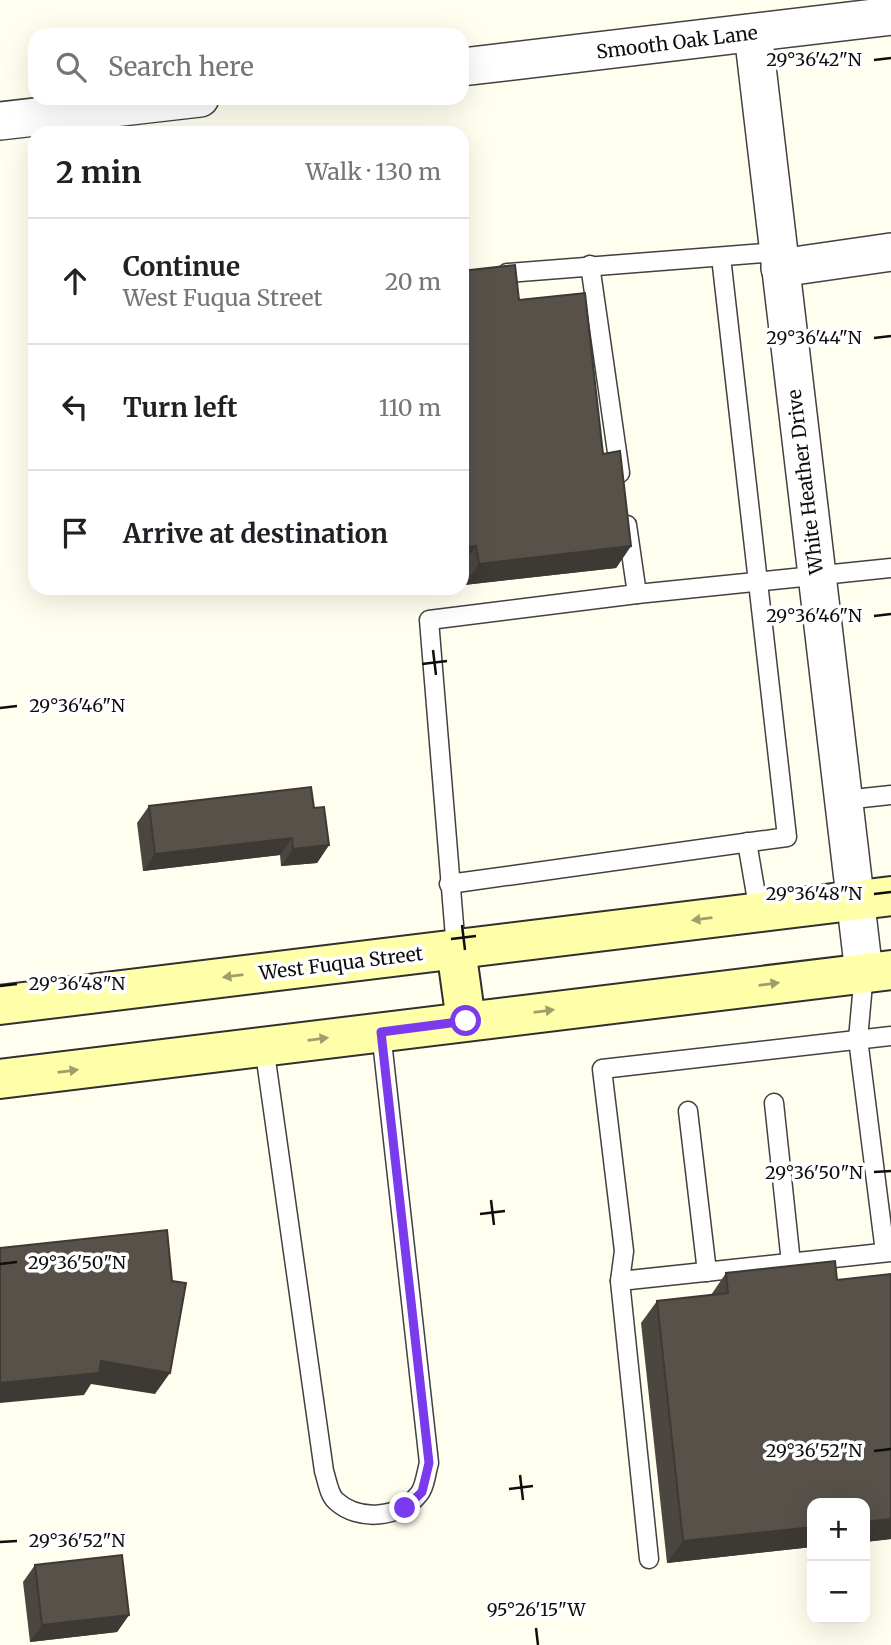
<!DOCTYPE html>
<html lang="en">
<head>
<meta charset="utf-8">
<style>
	body { margin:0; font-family:Merriweather,serif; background:#f2f2f2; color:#202124 }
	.controls { position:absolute; right:21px; bottom:21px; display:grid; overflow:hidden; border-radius:14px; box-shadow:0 7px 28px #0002 }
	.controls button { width:63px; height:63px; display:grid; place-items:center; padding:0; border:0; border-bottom:2px solid #e0e0e0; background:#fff; color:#202124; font:35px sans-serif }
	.stop { position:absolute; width:21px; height:21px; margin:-16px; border:5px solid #7c3aed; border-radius:50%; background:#fff }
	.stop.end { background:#7c3aed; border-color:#fff; box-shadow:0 2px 7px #0008 }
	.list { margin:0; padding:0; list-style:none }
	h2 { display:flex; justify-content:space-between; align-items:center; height:91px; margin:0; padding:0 28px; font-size:30px }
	h2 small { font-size:23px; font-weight:400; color:#757577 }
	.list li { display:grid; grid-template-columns:46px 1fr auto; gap:21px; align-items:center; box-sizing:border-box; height:126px; padding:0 28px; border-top:2px solid #e0e0e0 }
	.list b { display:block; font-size:26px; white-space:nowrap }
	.list p { margin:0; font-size:23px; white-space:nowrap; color:#757577 }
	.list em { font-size:23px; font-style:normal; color:#757577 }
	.icon { flex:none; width:38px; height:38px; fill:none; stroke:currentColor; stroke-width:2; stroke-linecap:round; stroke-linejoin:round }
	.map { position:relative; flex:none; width:891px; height:1645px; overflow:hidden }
	.search { position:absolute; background:#fff; box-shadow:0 7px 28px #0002; left:28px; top:28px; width:441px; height:77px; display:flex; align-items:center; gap:18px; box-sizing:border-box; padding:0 24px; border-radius:21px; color:#757577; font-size:26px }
	.panel { position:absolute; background:#fff; box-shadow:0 7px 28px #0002; left:28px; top:126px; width:441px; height:469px; border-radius:21px }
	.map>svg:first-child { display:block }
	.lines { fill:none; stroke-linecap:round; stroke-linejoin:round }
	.lane-casing { stroke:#414141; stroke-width:21 }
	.street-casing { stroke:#414141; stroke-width:40 }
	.secondary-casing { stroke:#303030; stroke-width:42 }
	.lane { stroke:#fff; stroke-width:18 }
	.street { stroke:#fff; stroke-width:37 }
	.secondary { stroke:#ffa; stroke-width:38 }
	.wall { fill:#4b4640 }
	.shaded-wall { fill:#3d3934 }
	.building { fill:#57514a; stroke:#3d3934; stroke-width:2 }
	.oneway { fill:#9f9f6c }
	.route { stroke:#7c3aed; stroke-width:9 }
	.ticks { fill:none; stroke:#0e0e0e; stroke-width:2.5 }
	.labels { text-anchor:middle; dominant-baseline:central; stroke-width:7; stroke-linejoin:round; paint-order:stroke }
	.street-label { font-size:19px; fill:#0e0e0e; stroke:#fff }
	.ticks-label { font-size:18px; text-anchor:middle; fill:#0e0e0e; stroke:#fff; stroke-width:7; stroke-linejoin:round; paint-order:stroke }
</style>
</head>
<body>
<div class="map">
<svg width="891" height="1645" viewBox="0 0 891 1645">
	<rect width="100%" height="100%" fill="#fffeef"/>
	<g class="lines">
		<defs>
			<g id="lane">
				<path d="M590,265L620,473"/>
				<path d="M507,273L778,252"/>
				<path d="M637,594L891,568"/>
				<path d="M844,800L891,795"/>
				<path d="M747,842L759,912"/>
				<path d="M449,884L787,837L721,257"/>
				<path d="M456,949L429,620L637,594L627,525"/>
				<path d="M864,973L858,1039L885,1252"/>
				<path d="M264,1046L324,1471C327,1480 329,1495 336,1501C359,1522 400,1518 419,1494C425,1487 426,1473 429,1463L381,1032"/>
				<path d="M774,1103L791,1263"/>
				<path d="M688,1111L707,1272"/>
				<path d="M620,1281L891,1252"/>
				<path d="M649,1559L620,1281L624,1251L602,1069L891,1036"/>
			</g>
			<g id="street">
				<path d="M753,33L864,973"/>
				<path d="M462,67L891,16"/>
				<path d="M0,121L200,98"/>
				<path d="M780,268L891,252"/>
			</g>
			<g id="secondary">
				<path d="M456,949L466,1021"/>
				<path d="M0,1005L891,896"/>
				<path d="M0,1079L891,970"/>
			</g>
		</defs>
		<!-- lane casing -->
		<use href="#lane" class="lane-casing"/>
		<!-- street casing -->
		<use href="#street" class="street-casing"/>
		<!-- secondary casing -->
		<use href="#secondary" class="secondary-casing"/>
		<!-- lane -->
		<use href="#lane" class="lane"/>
		<!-- street -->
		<use href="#street" class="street"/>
		<!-- secondary -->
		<use href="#secondary" class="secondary"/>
	</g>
	<!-- wall -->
	<g class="wall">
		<path d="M462,271L519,300L603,454L631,546L616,568L464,585L462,573Z"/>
		<path d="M149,806L314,808L329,845L317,863L281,866L280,855L143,871L137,823Z"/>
		<path d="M726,1273L837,1280L891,1274V1539L865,1542V1503H812V1547L667,1563L641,1323L657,1301L711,1295Z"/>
		<path d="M35,1565L129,1615L117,1632L30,1642L23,1582Z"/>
	</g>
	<!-- shaded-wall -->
	<g class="shaded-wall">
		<path d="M476,546L462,566V547Z"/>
		<path d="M631,546L616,568L464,585L479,564Z"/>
		<path d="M292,838L280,855L143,871L155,854Z"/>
		<path d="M329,845L317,863L281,866L293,849Z"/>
		<path d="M101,1361L170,1373L155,1394L91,1384L84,1395L0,1403V1383Z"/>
		<path d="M891,1519V1539L865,1542V1522Z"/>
		<path d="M812,1527V1547L667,1563L683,1541Z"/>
		<path d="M129,1615L117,1632L30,1642L42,1625Z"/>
	</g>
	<!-- building -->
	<g class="building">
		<path d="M515,265L519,300L585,293L603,454L620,451L631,546L479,564L476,546L462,547V271Z"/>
		<path d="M311,787L314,808L324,807L329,845L293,849L292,838L155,854L149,806Z"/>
		<path d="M167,1230L172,1281L186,1283L170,1373L101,1361L99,1373L0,1383V1248Z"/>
		<path d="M835,1261L837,1280L891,1274V1519L865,1522V1503H812V1527L683,1541L657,1301L728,1293L726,1273Z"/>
		<path d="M122,1555L129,1615L42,1625L35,1565Z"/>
	</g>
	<!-- one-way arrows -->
	<defs><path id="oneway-solid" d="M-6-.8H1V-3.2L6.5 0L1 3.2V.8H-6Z" transform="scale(1.75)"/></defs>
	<g class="oneway">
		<use href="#oneway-solid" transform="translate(702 919) rotate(173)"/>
		<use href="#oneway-solid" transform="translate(233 976) rotate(173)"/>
		<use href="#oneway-solid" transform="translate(769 984) rotate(-7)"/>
		<use href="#oneway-solid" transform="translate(544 1011) rotate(-7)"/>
		<use href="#oneway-solid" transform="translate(318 1039) rotate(-7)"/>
		<use href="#oneway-solid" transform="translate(68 1071) rotate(-7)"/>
	</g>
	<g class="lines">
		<!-- route -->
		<path class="route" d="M405,1508L422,1492L429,1463L381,1032L466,1021"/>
	</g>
	<!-- ticks -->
	<path class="ticks" d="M874,60L891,58M874,338L891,336M874,616L891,614M433,650L436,675M422,664L447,661M0,708L17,706M874,894L891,892M462,925L465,950M451,939L476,936M0,986L17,984M874,1172L891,1171M491,1200L494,1225M480,1214L505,1211M0,1264L17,1262M874,1451L891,1449M520,1475L523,1500M509,1489L533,1486M0,1542L17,1541M536,1628L538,1645"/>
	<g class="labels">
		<!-- street labels -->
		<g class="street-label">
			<text transform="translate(677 42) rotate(-7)">Smooth Oak Lane</text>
			<text transform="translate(805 482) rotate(-97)">White Heather Drive</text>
			<text transform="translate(341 963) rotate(-7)">West Fuqua Street</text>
		</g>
	</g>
	<g class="ticks-label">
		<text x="814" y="66">29°36'42"N</text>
		<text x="814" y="344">29°36'44"N</text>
		<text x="814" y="622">29°36'46"N</text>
		<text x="77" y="712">29°36'46"N</text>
		<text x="814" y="900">29°36'48"N</text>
		<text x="77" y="990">29°36'48"N</text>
		<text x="814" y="1179">29°36'50"N</text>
		<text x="77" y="1269">29°36'50"N</text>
		<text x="814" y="1457">29°36'52"N</text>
		<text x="77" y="1547">29°36'52"N</text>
		<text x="536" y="1616">95°26'15"W</text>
	</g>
</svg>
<div class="controls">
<button>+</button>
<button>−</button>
</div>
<div class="stop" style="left:466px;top:1021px"></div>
<div class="stop end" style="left:405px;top:1508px"></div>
<div class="search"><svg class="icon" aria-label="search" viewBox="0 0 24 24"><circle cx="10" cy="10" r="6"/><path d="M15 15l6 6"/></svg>Search here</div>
<section class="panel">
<h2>2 min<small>Walk · 130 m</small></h2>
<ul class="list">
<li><svg class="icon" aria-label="ahead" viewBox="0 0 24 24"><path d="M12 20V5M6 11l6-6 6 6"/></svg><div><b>Continue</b><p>West Fuqua Street</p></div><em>20 m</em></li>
<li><svg class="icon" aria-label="left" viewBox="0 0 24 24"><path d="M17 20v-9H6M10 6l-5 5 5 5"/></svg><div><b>Turn left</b></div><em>110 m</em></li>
<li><svg class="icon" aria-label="arrive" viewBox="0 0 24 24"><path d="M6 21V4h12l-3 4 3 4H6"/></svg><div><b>Arrive at destination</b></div></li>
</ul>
</section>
</div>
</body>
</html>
